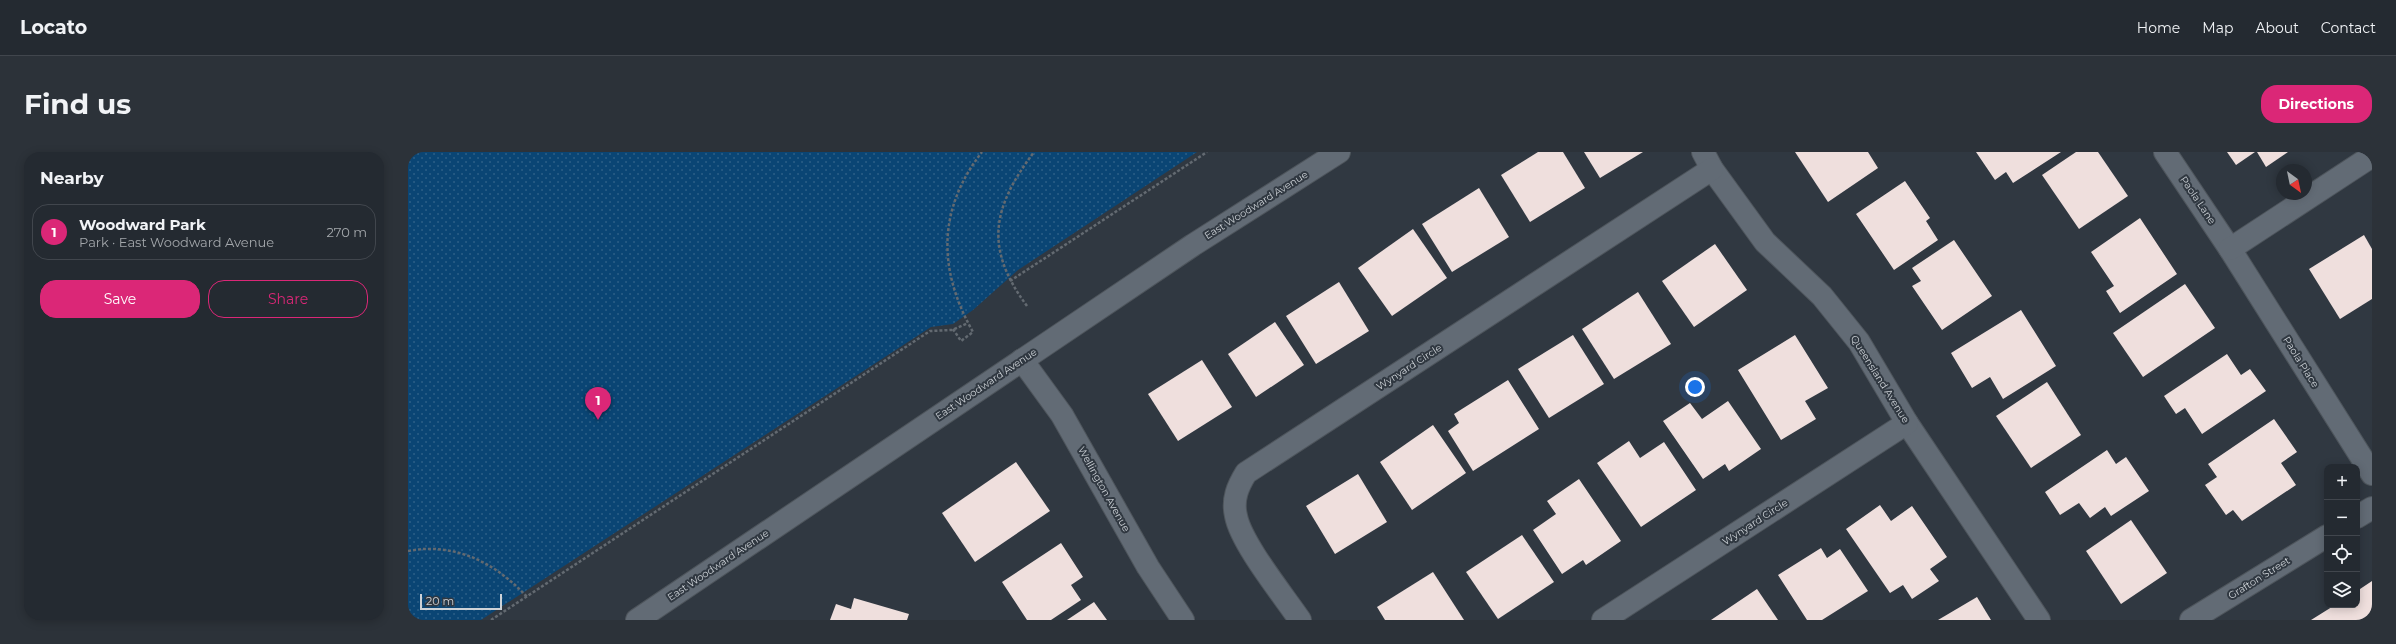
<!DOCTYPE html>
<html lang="en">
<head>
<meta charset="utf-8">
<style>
	body { margin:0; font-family:Montserrat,sans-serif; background:#2c3239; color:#f1f3f6 }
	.controls { position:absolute; right:12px; bottom:12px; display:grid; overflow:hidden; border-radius:8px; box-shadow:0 2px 10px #0003 }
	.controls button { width:36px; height:36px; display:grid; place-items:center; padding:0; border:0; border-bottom:1px solid #41464d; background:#242a31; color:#f1f3f6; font:20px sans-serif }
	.compass { position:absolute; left:1868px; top:12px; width:36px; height:36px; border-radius:50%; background:#242a31; box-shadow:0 2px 10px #0003; rotate:147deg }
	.scale { position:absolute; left:12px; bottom:10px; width:82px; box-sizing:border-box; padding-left:4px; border:2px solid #cdd2d7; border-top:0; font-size:11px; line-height:14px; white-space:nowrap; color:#cdd2d7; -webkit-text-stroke:3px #303841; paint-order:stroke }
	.you { position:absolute; left:1287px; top:235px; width:14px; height:14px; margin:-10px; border:3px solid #fff; border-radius:50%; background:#1a73e8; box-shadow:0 0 0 6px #1a73e833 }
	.badge { display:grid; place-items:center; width:26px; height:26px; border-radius:50%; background:#db2777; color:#fff; font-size:13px; font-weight:700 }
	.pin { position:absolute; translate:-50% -33px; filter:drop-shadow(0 1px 2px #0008) }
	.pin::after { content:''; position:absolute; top:21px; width:14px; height:12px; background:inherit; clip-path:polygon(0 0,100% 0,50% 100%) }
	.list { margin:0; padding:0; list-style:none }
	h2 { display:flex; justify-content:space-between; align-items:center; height:52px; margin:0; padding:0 16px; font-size:17px }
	h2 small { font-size:13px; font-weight:400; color:#a3a7ab }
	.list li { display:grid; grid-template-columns:26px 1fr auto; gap:12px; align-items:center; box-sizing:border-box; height:56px; margin:0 8px 8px; padding:0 8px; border:1px solid #41464d; border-radius:16px }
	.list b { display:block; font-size:15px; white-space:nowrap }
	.list p { margin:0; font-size:13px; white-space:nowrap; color:#a3a7ab }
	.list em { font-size:13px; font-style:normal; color:#a3a7ab }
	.actions { display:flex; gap:8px; padding:12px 16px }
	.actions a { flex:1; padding:9px 0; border:1px solid #db2777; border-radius:16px; text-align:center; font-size:14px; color:#db2777 }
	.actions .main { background:#db2777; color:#fff }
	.icon { flex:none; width:22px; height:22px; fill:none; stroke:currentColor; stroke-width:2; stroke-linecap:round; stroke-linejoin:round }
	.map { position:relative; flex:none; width:1964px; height:468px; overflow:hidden; border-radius:16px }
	header { display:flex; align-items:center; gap:24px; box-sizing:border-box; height:56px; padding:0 20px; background:#242a31; border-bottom:1px solid #41464d }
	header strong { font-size:19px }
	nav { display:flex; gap:22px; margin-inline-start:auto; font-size:14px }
	.intro { display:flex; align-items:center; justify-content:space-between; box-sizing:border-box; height:96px; padding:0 24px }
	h1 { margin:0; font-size:28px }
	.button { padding:10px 18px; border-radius:16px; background:#db2777; color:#fff; font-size:14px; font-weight:700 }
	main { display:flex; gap:24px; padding:0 24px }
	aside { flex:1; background:#242a31; border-radius:16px; box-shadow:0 2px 10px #0003 }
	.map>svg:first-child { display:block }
	.park { fill:url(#park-dots) }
	.building { fill:#efdfdd }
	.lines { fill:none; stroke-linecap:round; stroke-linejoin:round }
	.minor-casing { stroke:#4e555c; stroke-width:24 }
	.path { stroke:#636a71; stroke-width:2.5; stroke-dasharray:3 2; stroke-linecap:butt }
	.minor { stroke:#626b75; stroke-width:22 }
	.labels { text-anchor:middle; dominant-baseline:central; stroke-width:4; stroke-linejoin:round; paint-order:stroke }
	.street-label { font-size:10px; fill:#cdd2d7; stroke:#303841 }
</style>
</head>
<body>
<header>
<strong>Locato</strong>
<nav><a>Home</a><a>Map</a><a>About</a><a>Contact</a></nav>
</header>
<div class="intro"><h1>Find us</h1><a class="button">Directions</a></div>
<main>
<aside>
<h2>Nearby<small></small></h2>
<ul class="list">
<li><span class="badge">1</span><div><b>Woodward Park</b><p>Park · East Woodward Avenue</p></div><em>270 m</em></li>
</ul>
<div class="actions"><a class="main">Save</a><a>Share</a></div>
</aside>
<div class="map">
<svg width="1964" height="468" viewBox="0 0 1964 468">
	<defs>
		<pattern id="park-dots" width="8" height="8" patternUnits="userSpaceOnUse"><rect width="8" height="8" fill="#0a4574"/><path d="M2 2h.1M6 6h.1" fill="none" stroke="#2c5f87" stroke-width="1.8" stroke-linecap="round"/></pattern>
	</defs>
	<rect width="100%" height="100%" fill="#303841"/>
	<!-- park -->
	<path class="park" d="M0,0H789L610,118L565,158L545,172L523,175L73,468H0Z"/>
	<!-- building -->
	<g class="building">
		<path d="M1130,0H1155L1177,36L1122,70L1093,23Z"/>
		<path d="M1176,0H1235L1192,26Z"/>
		<path d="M1387,0H1460L1470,16L1420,50Z"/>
		<path d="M1568,0H1653L1605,31L1598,20L1587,28Z"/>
		<path d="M1668,0H1690L1720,44L1671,77L1634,23Z"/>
		<path d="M1819,0H1847L1828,13Z"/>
		<path d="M1849,0H1880L1858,15Z"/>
		<path d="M1497,29L1522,66L1518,69L1530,88L1486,118L1448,62Z"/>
		<path d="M1071,36L1101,85L1044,120L1014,72Z"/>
		<path d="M1732,66L1769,122L1712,161L1698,139L1706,134L1683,100Z"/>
		<path d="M1005,77L1039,126L984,164L950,116Z"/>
		<path d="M1956,83L1964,97V147L1932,167L1901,117Z"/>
		<path d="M1546,88L1584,144L1534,178L1504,134L1513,129L1504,116Z"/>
		<path d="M1307,92L1339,138L1286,175L1254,129Z"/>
		<path d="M931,130L961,179L908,212L878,164Z"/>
		<path d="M1777,132L1807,176L1735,225L1705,181Z"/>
		<path d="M1230,140L1263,192L1206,227L1174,177Z"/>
		<path d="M1613,158L1648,214L1595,247L1582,225L1564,236L1543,201Z"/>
		<path d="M867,170L896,213L848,245L820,202Z"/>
		<path d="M1165,183L1196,232L1141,266L1110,217Z"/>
		<path d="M1387,183L1420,236L1397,249L1408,267L1373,288L1330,218Z"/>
		<path d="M1819,202L1833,223L1842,217L1858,239L1794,282L1777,256L1768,262L1756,244Z"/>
		<path d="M794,208L824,255L770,289L740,242Z"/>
		<path d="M1100,228L1131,277L1065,319L1040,279L1051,271L1046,262Z"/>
		<path d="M1639,230L1673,283L1623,316L1588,264Z"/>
		<path d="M1320,249L1353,297L1321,319L1317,312L1295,327L1255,269L1282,251L1294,267Z"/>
		<path d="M1866,267L1889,300L1873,311L1888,333L1834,369L1825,358L1818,363L1797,333L1809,325L1800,312Z"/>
		<path d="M1025,273L1058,321L1004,358L972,310Z"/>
		<path d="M1221,289L1232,306L1256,290L1288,338L1233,375L1189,311Z"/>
		<path d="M1699,298L1708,312L1718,305L1741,339L1703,364L1697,355L1682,366L1671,351L1652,363L1637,340Z"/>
		<path d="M608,310L642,359L567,410L534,361Z"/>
		<path d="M950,322L979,370L927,402L898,354Z"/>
		<path d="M1171,327L1213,389L1178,413L1175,408L1154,422L1125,378L1148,362L1139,349Z"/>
		<path d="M1472,353L1483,369L1504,354L1539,405L1522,417L1531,429L1504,447L1495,433L1482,441L1438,377Z"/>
		<path d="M1723,368L1759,421L1713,452L1678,399Z"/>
		<path d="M1114,383L1146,430L1090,467L1058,420Z"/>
		<path d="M653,391L675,425L663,433L673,448L643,468H619L594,430Z"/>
		<path d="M1413,396L1419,406L1432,397L1460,439L1414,468H1399L1370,423Z"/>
		<path d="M1025,420L1056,468H977L969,455Z"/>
		<path d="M1964,429V468H1903L1927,453H1949V439Z"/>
		<path d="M1349,437L1370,468H1303Z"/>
		<path d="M1569,445L1583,468H1530Z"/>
		<path d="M446,446L501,462L499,468H422L428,452L443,457Z"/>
		<path d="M686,450L699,468H659Z"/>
	</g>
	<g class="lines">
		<defs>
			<g id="minor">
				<path d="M1295,0L1304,17L1357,90L1414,144L1451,190L1499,271L1631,468"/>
				<path d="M1757,0L1822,97L1964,322"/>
				<path d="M1822,97L1964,4"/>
				<path d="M614,208L654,263L740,415L775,468"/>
				<path d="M1949,365L1964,356"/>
				<path d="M229,468L785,93L931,0"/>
				<path d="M892,468C875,443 833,391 828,364C824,347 830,334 838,321L1304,17"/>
				<path d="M1195,468L1499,271"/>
				<path d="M1783,468L1919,384"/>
			</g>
		</defs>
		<!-- minor casing -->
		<use href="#minor" class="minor-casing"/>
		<!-- path -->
		<g class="path">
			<path d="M602,129L799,0"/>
			<path d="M619,154C576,96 584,56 626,0"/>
			<path d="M545,177L553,189L565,180C530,118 529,58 574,0"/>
			<path d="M0,399C47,390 88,411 119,445"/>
			<path d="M83,468L522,179L544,178L560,171"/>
		</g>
		<!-- minor -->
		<use href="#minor" class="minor"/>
	</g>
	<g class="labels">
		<!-- street labels -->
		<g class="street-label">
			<text transform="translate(1790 48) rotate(56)">Paola Lane</text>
			<text transform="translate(848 53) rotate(-32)">East Woodward Avenue</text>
			<text transform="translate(1893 210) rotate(58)">Paola Place</text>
			<text transform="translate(1001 215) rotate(-33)">Wynyard Circle</text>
			<text transform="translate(1472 227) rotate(58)">Queensland Avenue</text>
			<text transform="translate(578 232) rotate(-34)">East Woodward Avenue</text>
			<text transform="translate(696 337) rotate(61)">Wellington Avenue</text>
			<text transform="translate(1347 370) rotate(-33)">Wynyard Circle</text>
			<text transform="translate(310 413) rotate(-34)">East Woodward Avenue</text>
			<text transform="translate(1851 426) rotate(-32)">Grafton Street</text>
		</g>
	</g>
</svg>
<div class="controls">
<button>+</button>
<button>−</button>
<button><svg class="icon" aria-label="locate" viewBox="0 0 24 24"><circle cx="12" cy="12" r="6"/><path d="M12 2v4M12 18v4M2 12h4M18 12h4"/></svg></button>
<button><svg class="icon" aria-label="layers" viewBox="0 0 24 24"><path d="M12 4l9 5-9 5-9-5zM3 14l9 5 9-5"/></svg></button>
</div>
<svg class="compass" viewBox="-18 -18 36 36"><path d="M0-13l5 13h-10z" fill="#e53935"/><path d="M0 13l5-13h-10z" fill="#a3a7ab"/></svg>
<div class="scale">20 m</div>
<div class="you"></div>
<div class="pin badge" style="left:190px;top:268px">1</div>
</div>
</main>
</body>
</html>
